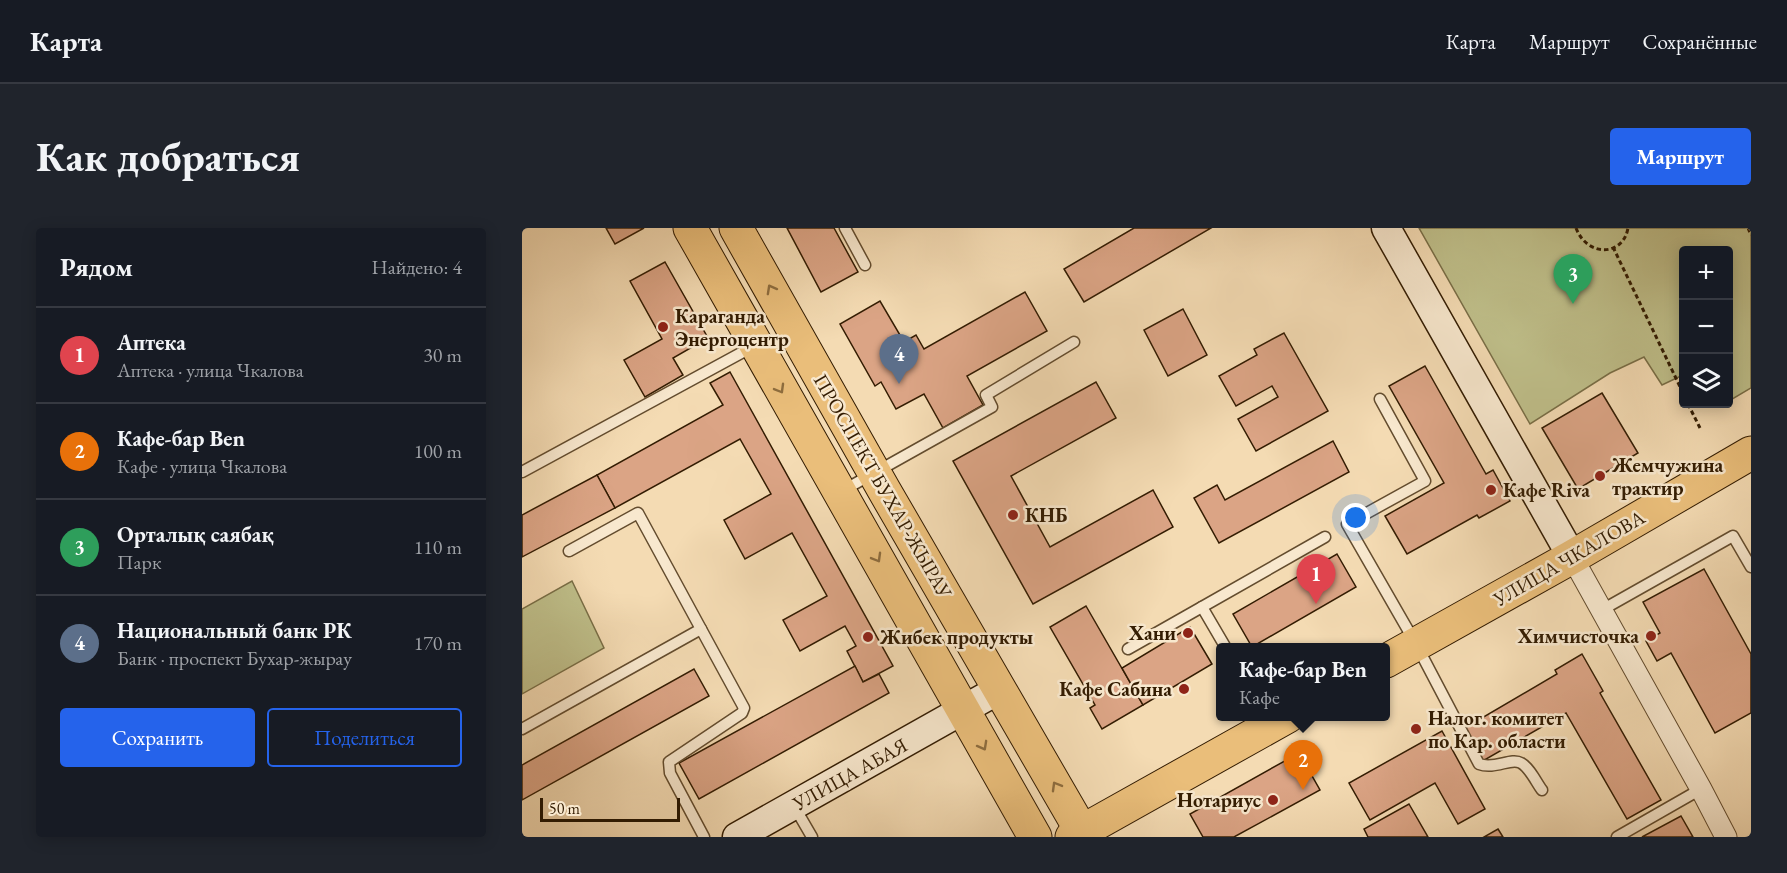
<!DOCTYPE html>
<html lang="ru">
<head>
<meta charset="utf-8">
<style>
	body { margin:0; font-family:"EB Garamond",serif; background:#20242c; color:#f1f3f6 }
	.controls { position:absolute; right:18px; top:18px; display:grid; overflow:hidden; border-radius:6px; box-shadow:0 3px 15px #0003 }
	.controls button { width:54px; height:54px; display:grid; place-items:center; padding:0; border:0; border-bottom:2px solid #363941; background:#171b24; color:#f1f3f6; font:30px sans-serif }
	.scale { position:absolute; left:18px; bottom:15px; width:140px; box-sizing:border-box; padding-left:6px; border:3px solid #331c02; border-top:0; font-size:16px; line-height:21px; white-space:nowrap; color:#331c02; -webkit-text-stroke:4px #f8e8ce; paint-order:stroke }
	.you { position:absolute; left:834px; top:290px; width:21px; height:21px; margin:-15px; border:4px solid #fff; border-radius:50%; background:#1a73e8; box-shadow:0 0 0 9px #1a73e833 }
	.badge { display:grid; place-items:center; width:39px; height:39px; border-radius:50%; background:#2563eb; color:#fff; font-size:20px; font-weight:700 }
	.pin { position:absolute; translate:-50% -50px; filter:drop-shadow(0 2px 3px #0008) }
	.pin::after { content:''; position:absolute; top:32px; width:21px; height:18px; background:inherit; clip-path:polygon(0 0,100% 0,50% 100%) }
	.popup { position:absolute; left:694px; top:415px; width:174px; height:78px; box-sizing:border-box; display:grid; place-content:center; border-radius:6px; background:#171b24; filter:drop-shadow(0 2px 4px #0005); font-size:20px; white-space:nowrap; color:#9ea1a6 }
	.popup b { font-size:22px; color:#f1f3f6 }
	.popup::after { content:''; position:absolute; left:50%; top:100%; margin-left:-12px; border:12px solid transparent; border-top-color:#171b24 }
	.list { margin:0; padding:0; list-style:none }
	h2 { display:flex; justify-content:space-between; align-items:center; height:78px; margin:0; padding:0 24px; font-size:26px }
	h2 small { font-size:20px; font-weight:400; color:#9ea1a6 }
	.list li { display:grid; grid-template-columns:39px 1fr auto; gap:18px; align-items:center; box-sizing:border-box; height:96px; padding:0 24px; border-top:2px solid #363941 }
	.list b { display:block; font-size:22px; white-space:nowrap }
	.list p { margin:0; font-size:20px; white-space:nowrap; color:#9ea1a6 }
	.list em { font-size:20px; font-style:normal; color:#9ea1a6 }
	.actions { display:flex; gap:12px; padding:18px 24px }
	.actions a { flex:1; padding:14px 0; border:2px solid #2563eb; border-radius:6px; text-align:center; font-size:21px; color:#2563eb }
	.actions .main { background:#2563eb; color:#fff }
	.icon { flex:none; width:33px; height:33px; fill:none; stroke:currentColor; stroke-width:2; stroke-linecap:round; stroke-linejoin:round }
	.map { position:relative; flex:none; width:1229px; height:609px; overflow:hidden; border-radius:6px }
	header { display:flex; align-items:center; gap:36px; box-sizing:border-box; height:84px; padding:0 30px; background:#171b24; border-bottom:2px solid #363941 }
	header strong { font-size:28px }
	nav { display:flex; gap:33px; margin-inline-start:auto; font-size:21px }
	.intro { display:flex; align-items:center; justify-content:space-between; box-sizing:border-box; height:144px; padding:0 36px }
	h1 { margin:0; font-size:42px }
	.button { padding:15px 27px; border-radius:6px; background:#2563eb; color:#fff; font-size:21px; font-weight:700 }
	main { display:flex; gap:36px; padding:0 36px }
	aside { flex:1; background:#171b24; border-radius:6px; box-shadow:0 3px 15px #0003 }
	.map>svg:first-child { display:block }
	.green { fill:#bfbf8a; stroke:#796e46; stroke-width:1.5 }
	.building { fill:#dba485; stroke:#331c02; stroke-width:1.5 }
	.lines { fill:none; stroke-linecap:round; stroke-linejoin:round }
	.lane-casing { stroke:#634c2e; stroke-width:13 }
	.street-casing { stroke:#634c2e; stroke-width:23 }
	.secondary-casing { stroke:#331c02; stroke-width:31 }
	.primary-casing { stroke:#331c02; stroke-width:35 }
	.path { stroke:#331c02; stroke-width:3; stroke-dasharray:4.5 3; stroke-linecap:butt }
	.lane { stroke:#f8e8ce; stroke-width:10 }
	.street { stroke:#f8e8ce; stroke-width:21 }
	.secondary { stroke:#f8e8ce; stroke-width:28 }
	.primary { stroke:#eabe7a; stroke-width:33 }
	.oneway { stroke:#8e6d3e }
	.poi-dot { fill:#8f2418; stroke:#f8e8ce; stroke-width:2 }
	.labels { text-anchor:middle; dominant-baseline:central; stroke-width:5; stroke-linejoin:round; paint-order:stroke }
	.poi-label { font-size:20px; font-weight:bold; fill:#331c02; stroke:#f8e8ce; text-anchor:start }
	.street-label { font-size:20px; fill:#331c02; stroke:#f8e8ce }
</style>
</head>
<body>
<header>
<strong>Карта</strong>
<nav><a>Карта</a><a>Маршрут</a><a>Сохранённые</a></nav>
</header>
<div class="intro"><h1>Как добраться</h1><a class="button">Маршрут</a></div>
<main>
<aside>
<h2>Рядом<small>Найдено: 4</small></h2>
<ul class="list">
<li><span class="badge" style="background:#e0444e">1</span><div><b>Аптека</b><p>Аптека · улица Чкалова</p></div><em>30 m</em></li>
<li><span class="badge" style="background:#e8710a">2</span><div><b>Кафе-бар Ben</b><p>Кафе · улица Чкалова</p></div><em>100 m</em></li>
<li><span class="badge" style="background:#2e9e5b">3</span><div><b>Орталық саябақ</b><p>Парк</p></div><em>110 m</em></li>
<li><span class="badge" style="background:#5c6f8a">4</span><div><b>Национальный банк РК</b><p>Банк · проспект Бухар-жырау</p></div><em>170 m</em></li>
</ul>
<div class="actions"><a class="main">Сохранить</a><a>Поделиться</a></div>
</aside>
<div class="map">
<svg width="1229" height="609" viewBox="0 0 1229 609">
	<rect width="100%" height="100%" fill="#f4dbb3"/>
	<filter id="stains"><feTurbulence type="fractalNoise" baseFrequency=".00333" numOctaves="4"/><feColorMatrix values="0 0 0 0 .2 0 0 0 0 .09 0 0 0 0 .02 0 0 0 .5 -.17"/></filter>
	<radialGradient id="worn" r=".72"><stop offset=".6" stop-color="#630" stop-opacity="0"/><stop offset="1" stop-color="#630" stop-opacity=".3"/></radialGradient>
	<!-- green -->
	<g class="green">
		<path d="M897,0H1229V160L1207,173L1206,22H1162L1161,147L1140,157L1122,129L1088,145L1008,196Z"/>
		<path d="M50,353L82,420L0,466V381Z"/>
	</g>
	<!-- building -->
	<g class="building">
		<path d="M84,0H122L93,16Z"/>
		<path d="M265,0H312L336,44L299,64Z"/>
		<path d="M612,0H689L562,74L542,41Z"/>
		<path d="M143,34L186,110L151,130L161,147L123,169L102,132L140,111L108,53Z"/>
		<path d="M503,64L525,103L445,148L461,177L421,200L402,166L374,181L359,154L353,158L318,96L358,73L382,114L394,107L402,121Z"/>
		<path d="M661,81L685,127L646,148L622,102Z"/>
		<path d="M762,105L806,183L734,223L716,191L756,169L750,158L714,178L697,148L735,127L732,121Z"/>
		<path d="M903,138L964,246L971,242L988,273L957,290L955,287L885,326L863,288L922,255L867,158Z"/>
		<path d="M208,144L371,438L341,454L325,423L334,418L323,398L278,423L261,392L305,368L270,305L223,331L202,292L249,266L218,211L93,280L75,247L201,177L188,155Z"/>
		<path d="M574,154L594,190L489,248L528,319L631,262L651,299L511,376L431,233Z"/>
		<path d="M1080,165L1116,225L1056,261L1020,200Z"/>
		<path d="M811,213L827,244L697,315L672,270L695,257L703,272Z"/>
		<path d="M75,247L93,280L0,329V287Z"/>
		<path d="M815,326L834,359L730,419L711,386Z"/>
		<path d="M1182,341L1229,426V485L1193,505L1149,425L1135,433L1124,413L1138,405L1121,374Z"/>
		<path d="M564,378L621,477L580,501L568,480L573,477L528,399Z"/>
		<path d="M668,399L690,436L621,477L600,440Z"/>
		<path d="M1060,426L1081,463L1078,465L1139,572L1105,591L1044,485L959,534L941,501L1035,446L1033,442Z"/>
		<path d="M333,438L341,454L357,446L367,465L177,571L157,535Z"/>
		<path d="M172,441L187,468L0,572V537Z"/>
		<path d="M920,503L963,581L936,596L913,555L848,592L827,555Z"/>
		<path d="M777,525L798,562L712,609H681L668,586Z"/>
		<path d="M887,576L906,609H846L842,601Z"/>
		<path d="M1159,588L1171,609H1120Z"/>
		<path d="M976,601L981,609H962Z"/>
	</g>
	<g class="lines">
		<defs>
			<g id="lane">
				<path d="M323,0L343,37"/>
				<path d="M858,171L903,253L825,296L894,416L957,536C973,542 989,529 999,535C1008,540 1014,554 1020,562"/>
				<path d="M0,244L232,118"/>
				<path d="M320,263L470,179L464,167L552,114"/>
				<path d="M680,379L803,309"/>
				<path d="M1078,383L1211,308L1229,339"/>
				<path d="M179,401L222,480L220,485L147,534L148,545L182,609"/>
				<path d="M606,421L680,379L704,420"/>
				<path d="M0,501L179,401L116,285L47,323"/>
				<path d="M272,578L290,609"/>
				<path d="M1095,609L1179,561"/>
			</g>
			<path id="street" d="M1050,329L1179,561L1204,609"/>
			<g id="secondary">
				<path d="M864,0L1050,329"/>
				<path d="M215,609L478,461"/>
			</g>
			<g id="primary">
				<path d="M168,0L513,609"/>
				<path d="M214,0L362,262L563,609"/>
				<path d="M864,433L1050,329L1229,225"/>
				<path d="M550,609L766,488"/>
			</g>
		</defs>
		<!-- lane casing -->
		<use href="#lane" class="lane-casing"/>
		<!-- street casing -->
		<use href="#street" class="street-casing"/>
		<!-- secondary casing -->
		<use href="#secondary" class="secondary-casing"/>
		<!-- primary casing -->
		<use href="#primary" class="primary-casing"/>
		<!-- path -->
		<g class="path">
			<path d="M1054,0C1065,29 1101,29 1106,0"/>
			<path d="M1226,0L1229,7"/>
			<path d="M1091,19L1162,167"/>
			<path d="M1166,176L1178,200"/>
		</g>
		<!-- lane -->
		<use href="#lane" class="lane"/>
		<!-- street -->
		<use href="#street" class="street"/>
		<!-- secondary -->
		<use href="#secondary" class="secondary"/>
		<!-- primary -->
		<use href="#primary" class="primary"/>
	</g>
	<!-- one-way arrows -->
	<defs><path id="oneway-chevron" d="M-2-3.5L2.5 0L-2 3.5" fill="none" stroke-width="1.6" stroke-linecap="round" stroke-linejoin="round" transform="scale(1.5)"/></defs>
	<g class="oneway">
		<use href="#oneway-chevron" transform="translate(249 61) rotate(-119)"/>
		<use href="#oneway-chevron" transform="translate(258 161) rotate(60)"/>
		<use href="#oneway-chevron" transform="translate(355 330) rotate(60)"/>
		<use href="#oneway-chevron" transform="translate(461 518) rotate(61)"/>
		<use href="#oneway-chevron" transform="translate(534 558) rotate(-120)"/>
	</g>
	<!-- markers -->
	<g class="poi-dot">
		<circle cx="141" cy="99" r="6"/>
		<circle cx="1078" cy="248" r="6"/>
		<circle cx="969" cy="262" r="6"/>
		<circle cx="491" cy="287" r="6"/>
		<circle cx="666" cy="405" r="6"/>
		<circle cx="1129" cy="408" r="6"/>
		<circle cx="346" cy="409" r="6"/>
		<circle cx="662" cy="461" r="6"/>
		<circle cx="894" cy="501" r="6"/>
		<circle cx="751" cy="572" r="6"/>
	</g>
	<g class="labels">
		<!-- poi labels -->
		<g class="poi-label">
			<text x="153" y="88">Караганда<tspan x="153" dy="23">Энергоцентр</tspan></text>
			<text x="1090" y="237">Жемчужина<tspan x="1090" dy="23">трактир</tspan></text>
			<text x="981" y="262">Кафе Riva</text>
			<text x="503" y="287">КНБ</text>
			<text x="654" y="405" text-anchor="end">Хани</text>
			<text x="1117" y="408" text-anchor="end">Химчисточка</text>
			<text x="358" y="409">Жибек продукты</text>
			<text x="650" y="461" text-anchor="end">Кафе Сабина</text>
			<text x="906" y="490">Налог. комитет<tspan x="906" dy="23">по Кар. области</tspan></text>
			<text x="739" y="572" text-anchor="end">Нотариус</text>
		</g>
		<!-- street labels -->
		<g class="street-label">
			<text transform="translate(361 258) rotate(60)">ПРОСПЕКТ БУХАР-ЖЫРАУ</text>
			<text transform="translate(1047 330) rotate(-30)">УЛИЦА ЧКАЛОВА</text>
			<text transform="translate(328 546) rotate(-29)">УЛИЦА АБАЯ</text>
		</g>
	</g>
	<rect width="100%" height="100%" filter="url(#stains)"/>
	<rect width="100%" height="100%" fill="url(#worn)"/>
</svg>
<div class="controls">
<button>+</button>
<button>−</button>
<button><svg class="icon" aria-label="layers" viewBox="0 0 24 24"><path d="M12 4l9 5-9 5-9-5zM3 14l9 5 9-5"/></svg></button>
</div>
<div class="scale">50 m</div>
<div class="you"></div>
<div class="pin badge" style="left:794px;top:376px;background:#e0444e">1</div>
<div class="pin badge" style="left:781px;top:562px;background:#e8710a">2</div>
<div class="popup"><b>Кафе-бар Ben</b>Кафе</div>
<div class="pin badge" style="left:1051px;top:76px;background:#2e9e5b">3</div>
<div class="pin badge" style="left:377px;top:156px;background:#5c6f8a">4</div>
</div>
</main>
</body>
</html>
